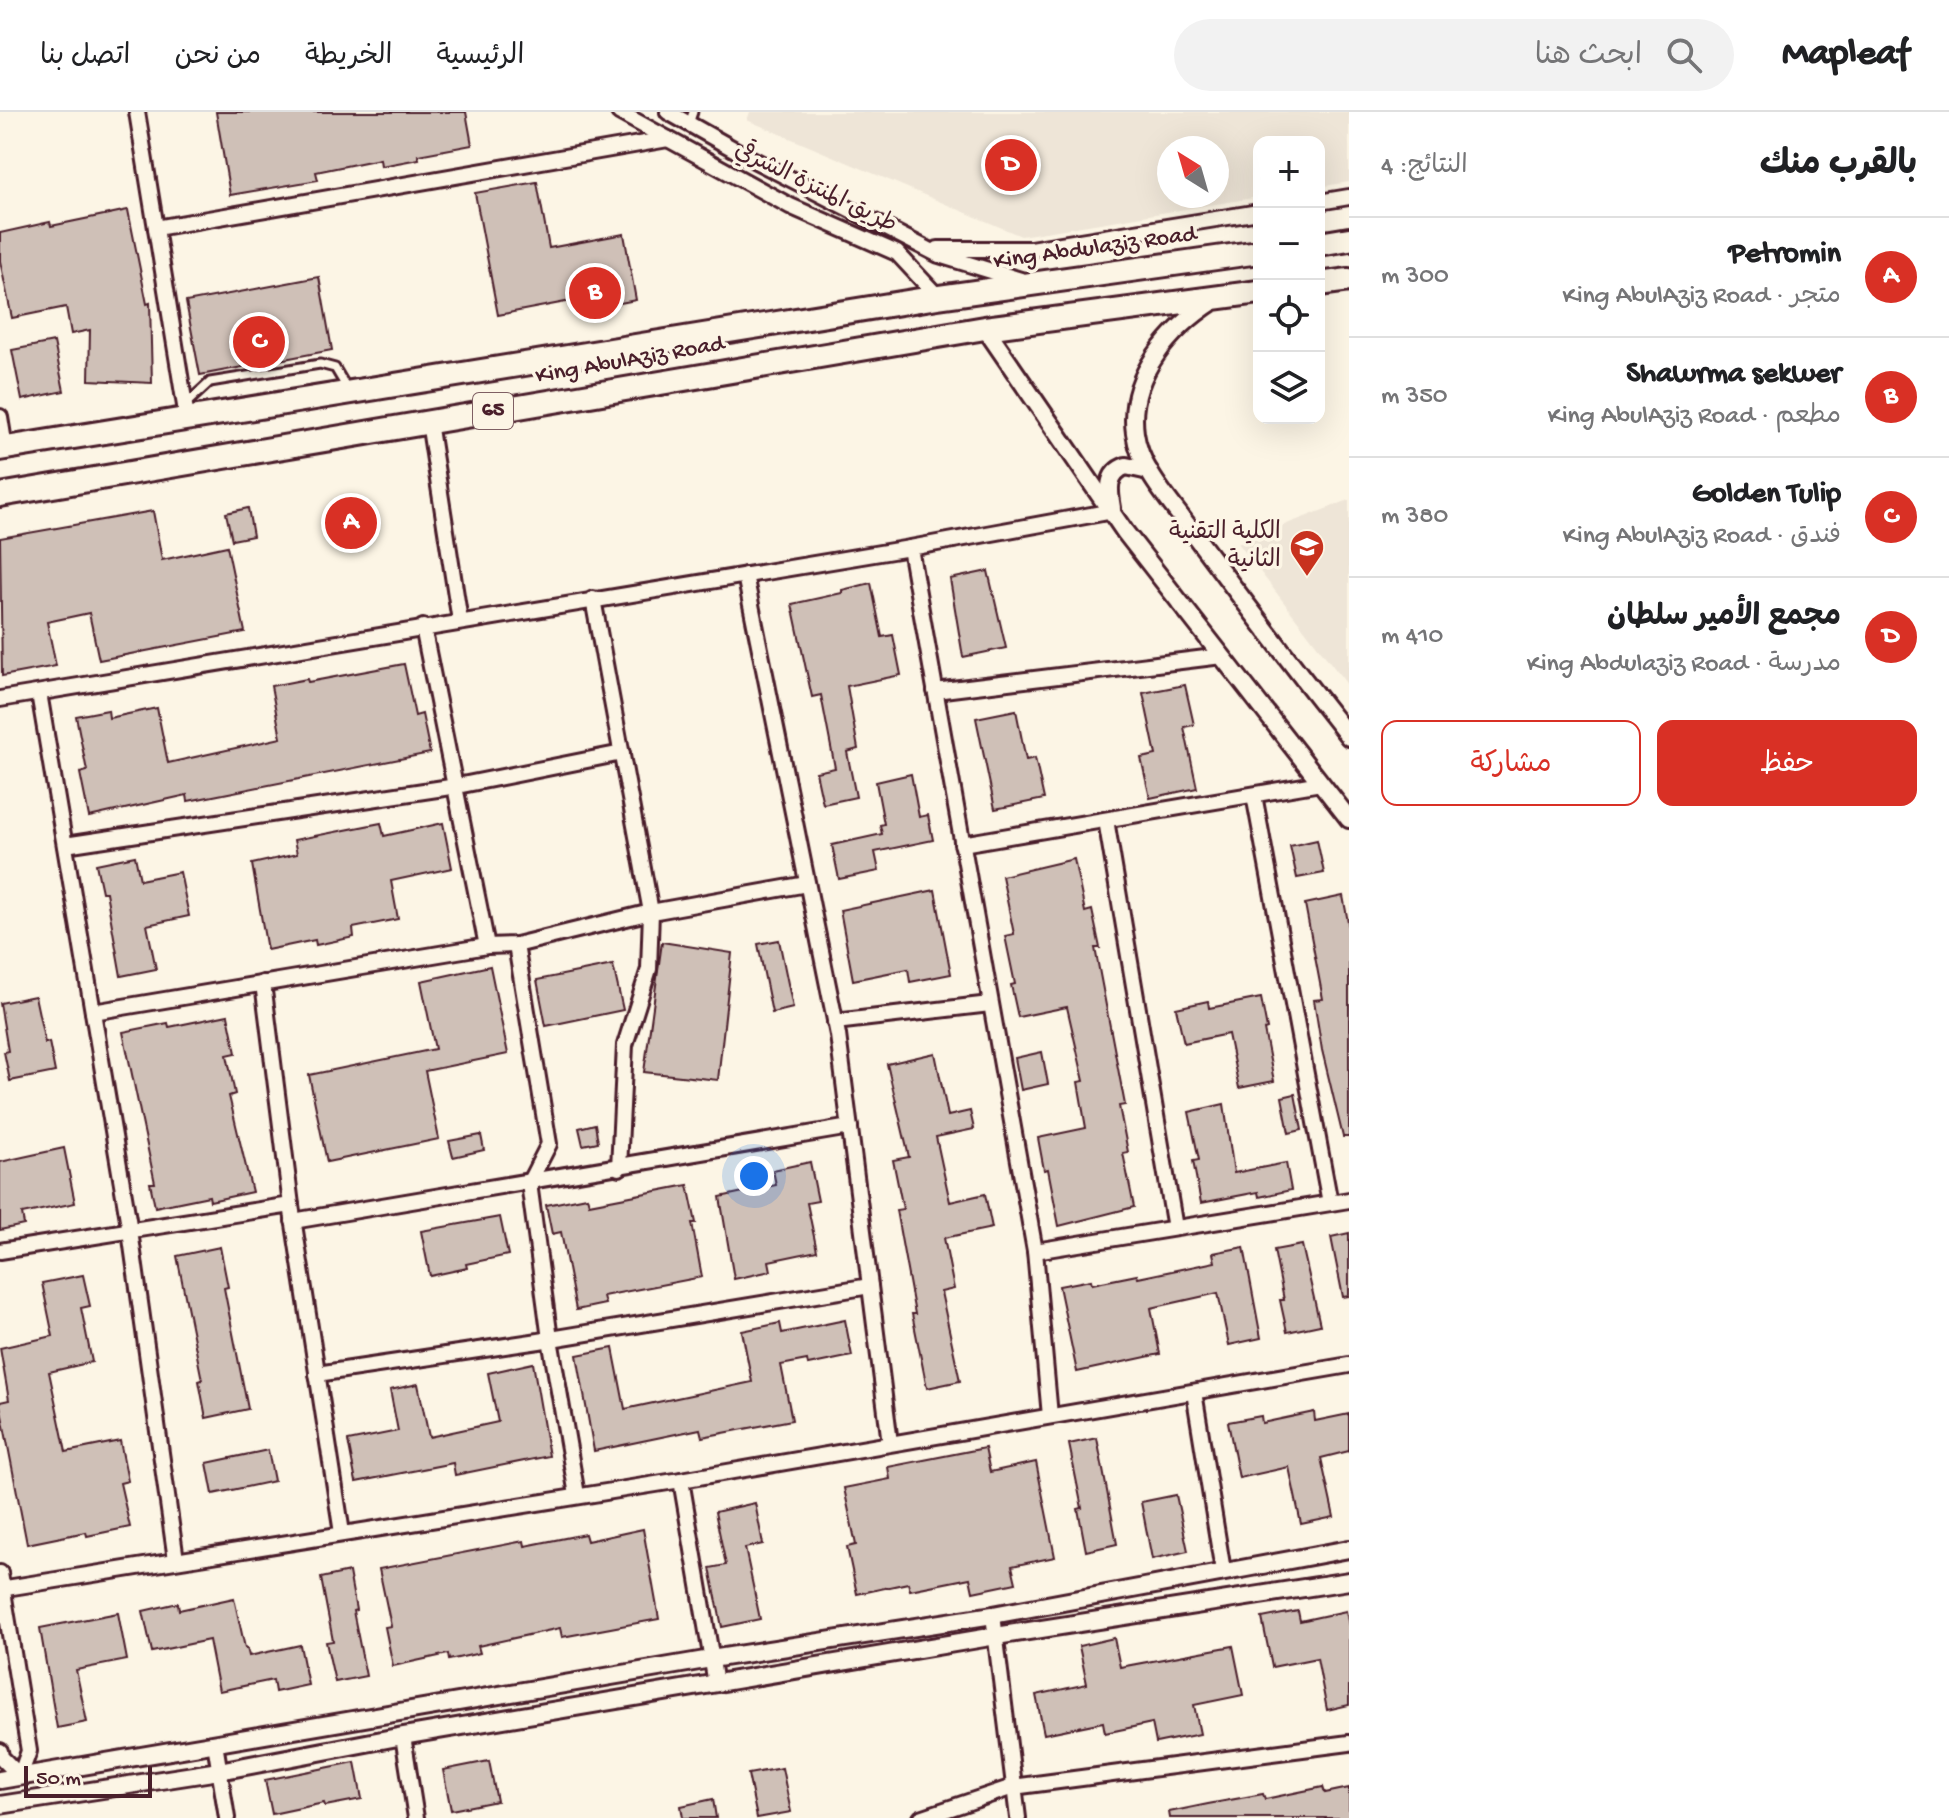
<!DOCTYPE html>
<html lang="ar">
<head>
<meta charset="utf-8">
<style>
	body { margin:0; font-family:"Gochi Hand","Playpen Sans Arabic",sans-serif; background:#f2f2f2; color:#202124; direction:rtl }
	.controls { position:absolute; right:24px; top:24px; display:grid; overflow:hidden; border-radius:16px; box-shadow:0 8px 32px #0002 }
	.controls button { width:72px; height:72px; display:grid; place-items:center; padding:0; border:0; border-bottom:2px solid #e0e0e0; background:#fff; color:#202124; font:40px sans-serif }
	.compass { position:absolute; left:1157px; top:24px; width:72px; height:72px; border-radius:50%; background:#fff; box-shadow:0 8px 32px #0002; rotate:323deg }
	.scale { position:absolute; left:24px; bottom:20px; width:128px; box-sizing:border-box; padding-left:8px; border:4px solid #4a1f2b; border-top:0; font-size:22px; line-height:28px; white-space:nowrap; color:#4a1f2b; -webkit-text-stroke:6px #fcf5e5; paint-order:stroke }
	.you { position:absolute; left:754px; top:1064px; width:28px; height:28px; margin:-20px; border:6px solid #fff; border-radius:50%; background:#1a73e8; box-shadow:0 0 0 12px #1a73e833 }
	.badge { display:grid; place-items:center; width:52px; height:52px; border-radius:50%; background:#d93025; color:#fff; font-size:26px; font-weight:700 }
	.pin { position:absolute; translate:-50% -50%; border:4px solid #fff; box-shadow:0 2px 8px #0006 }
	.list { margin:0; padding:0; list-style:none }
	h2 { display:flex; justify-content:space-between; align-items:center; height:104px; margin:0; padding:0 32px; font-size:34px }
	h2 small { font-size:26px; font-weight:400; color:#757577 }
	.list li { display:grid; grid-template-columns:52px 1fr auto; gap:24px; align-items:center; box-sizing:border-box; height:120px; padding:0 32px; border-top:2px solid #e0e0e0 }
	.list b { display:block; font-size:30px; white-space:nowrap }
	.list p { margin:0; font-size:26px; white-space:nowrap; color:#757577 }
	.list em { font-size:26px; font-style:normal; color:#757577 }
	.actions { display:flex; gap:16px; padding:24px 32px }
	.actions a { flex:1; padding:18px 0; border:2px solid #d93025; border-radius:16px; text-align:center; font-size:28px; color:#d93025 }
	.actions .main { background:#d93025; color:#fff }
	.icon { flex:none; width:44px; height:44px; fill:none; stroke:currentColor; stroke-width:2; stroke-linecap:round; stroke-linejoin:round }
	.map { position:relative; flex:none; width:1349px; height:1706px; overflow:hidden; direction:ltr }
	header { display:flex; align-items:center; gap:48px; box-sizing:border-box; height:112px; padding:0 40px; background:#fff; border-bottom:2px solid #e0e0e0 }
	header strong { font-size:38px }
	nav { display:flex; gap:44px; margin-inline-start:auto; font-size:28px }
	.search { width:560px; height:72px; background:#f2f2f2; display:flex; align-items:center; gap:20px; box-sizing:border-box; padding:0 28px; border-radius:44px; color:#757577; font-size:30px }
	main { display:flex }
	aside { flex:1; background:#fff }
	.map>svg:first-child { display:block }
	.built { fill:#eee5d7; fill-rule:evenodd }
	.building { fill:#cfc0b7; stroke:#4a1f2b; stroke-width:2 }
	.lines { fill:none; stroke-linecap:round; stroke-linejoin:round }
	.service-casing { stroke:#4a1f2b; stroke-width:13 }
	.minor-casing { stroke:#4a1f2b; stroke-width:20 }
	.tertiary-casing { stroke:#4a1f2b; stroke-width:22 }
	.trunk-casing { stroke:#4a1f2b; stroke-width:28 }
	.service { stroke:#fcf5e5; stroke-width:7 }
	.minor { stroke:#fcf5e5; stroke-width:14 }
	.tertiary { stroke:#fcf5e5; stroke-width:16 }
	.trunk { stroke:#fcf5e5; stroke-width:22 }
	.labels { text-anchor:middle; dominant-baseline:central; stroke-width:7; stroke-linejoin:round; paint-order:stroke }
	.shield { fill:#fcf5e5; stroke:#7f5f63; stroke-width:2 }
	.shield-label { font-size:22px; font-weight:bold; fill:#4a1f2b }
	.street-label { font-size:24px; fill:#4a1f2b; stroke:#fcf5e5 }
	.poi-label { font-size:24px; fill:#4a1f2b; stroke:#fcf5e5; text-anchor:end }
</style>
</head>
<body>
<header>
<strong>Mapleaf</strong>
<div class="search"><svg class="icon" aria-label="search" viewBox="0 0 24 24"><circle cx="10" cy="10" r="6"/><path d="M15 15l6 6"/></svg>ابحث هنا</div>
<nav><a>الرئيسية</a><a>الخريطة</a><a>من نحن</a><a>اتصل بنا</a></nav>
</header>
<main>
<aside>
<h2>بالقرب منك<small>النتائج: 4</small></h2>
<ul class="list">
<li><span class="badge">A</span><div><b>Petromin</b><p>متجر · King AbulAziz Road</p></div><em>300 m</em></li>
<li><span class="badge">B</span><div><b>Shawrma sekwer</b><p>مطعم · King AbulAziz Road</p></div><em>350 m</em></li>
<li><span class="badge">C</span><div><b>Golden Tulip</b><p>فندق · King AbulAziz Road</p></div><em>380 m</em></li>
<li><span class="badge">D</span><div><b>مجمع الأمير سلطان</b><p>مدرسة · King Abdulaziz Road</p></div><em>410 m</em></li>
</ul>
<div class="actions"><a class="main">حفظ</a><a>مشاركة</a></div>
</aside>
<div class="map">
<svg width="1349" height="1706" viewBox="0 0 1349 1706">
	<rect width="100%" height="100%" fill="#fcf5e5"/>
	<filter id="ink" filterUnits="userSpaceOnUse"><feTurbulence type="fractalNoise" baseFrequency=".0125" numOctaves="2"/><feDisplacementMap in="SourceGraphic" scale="16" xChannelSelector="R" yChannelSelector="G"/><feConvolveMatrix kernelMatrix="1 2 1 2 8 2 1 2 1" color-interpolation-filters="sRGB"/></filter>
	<g filter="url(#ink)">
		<!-- built -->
		<g class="built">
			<path d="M750,0H1349V70L1319,75V30H1259V85L1021,124L747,8ZM1169,36H1217V84H1169Z"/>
			<path d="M1349,388V575L1238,431Z"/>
		</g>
		<!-- building -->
		<g class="building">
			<path d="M216,0H466L472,33L418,43L419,47L381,54L380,47L316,60L318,68L230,83Z"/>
			<path d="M537,70L549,136L624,122L636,188L573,200L571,189L498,203L475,81Z"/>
			<path d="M128,98L147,192L150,191L152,271L89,268L90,218L71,222L66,195L12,206L0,149V121L50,110L51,114Z"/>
			<path d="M319,165L332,238L200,263L186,190Z"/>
			<path d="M54,230L64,279L22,288L12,238Z"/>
			<path d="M360,390L367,424L338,430L331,397Z"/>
			<path d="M248,396L253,424L232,428L226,401Z"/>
			<path d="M153,399L162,448L227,434L245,520L99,548L89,501L47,510L56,554L2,564L0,426Z"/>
			<path d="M988,459L1006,536L963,545L950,467Z"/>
			<path d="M871,471L882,525L893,523L901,563L847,574L858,637L847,640L856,685L823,692L816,660L835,656L821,583L812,585L792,492L842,481V478Z"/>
			<path d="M404,552L415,604L422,602L430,641L188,689L187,683L89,705L80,661L87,659L76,604L108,598L109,606L157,596L168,651L281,626L271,574L307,567L308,570Z"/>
			<path d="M1185,573L1194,613L1184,615L1197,676L1150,686L1141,646L1156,643L1143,581Z"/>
			<path d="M1016,598L1026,648L1035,646L1044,687L995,697L976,606Z"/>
			<path d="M911,662L919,705L928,703L933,728L875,740L879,759L839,767L832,733L882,722L880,713L884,712L876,670Z"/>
			<path d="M381,711L384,724L443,711L452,756L391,769L398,807L353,816L354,825L316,833L315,828L267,838L252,752L297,742L294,728Z"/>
			<path d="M1317,728L1324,761L1297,766L1290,734Z"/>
			<path d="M135,744L140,768L180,760L189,804L147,813L156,857L121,864L106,780H102L96,752Z"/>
			<path d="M1074,747L1085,800L1092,798L1100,836H1095L1125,993L1119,994L1128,1040L1123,1041L1134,1095L1059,1114L1048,1057L1044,1058L1038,1026L1086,1016L1078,970L1084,969L1067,895L1018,905L1011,873L1015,872L1005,824L1014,822L1002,764Z"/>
			<path d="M935,778L951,862L910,870L908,857L853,868L840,798Z"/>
			<path d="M1343,784L1349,815V1025H1343L1322,938L1314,888L1323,887L1305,792Z"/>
			<path d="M779,828L793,896L772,901L758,832Z"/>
			<path d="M662,830L732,841L718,968L644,960Z"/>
			<path d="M613,853L623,898L546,914L537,868Z"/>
			<path d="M490,854L508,942L425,959L439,1027L327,1050L309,963L435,937L421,869Z"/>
			<path d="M35,884L45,931L49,930L55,960L10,969L4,940L8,939L0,891Z"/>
			<path d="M1261,886L1267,917L1264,918L1274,969L1239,976L1228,922L1184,931L1176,896L1208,889L1209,896Z"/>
			<path d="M228,903L236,941L227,943L235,982L229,984L252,1080L210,1089L209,1084L155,1095L150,1071H155L123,920L168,911L169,915Z"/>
			<path d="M1042,940L1048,972L1021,978L1015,946Z"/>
			<path d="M935,941L948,1004L970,999L974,1017L936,1025L950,1090L985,1082L992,1116L944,1126L954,1177L941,1180L960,1269L927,1276L912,1202H915L896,1098L903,1097L893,1048L909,1045L887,952Z"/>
			<path d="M1295,982L1302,1018L1289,1021L1282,985Z"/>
			<path d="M1224,992L1234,1061L1286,1051L1291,1078L1259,1085L1258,1080L1201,1091L1193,1049L1199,1048L1189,1000Z"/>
			<path d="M595,1012L598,1030L583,1033L579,1016Z"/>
			<path d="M481,1023L484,1038L453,1045L449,1029Z"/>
			<path d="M64,1036L75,1091L22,1102L24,1113L0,1118V1050Z"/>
			<path d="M810,1050L818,1089L807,1091L817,1139L769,1149L771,1159L734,1167L720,1085L776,1073L773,1058Z"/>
			<path d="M688,1073L696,1111H692L702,1165L603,1184L605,1192L576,1198L561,1120L552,1122L546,1093L587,1085L589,1092Z"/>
			<path d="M500,1105L508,1143L466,1152L467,1156L430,1164L421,1119Z"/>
			<path d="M1349,1121V1184L1343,1185L1331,1125Z"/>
			<path d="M1302,1133L1320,1213L1287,1220L1280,1188H1284L1274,1138Z"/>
			<path d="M220,1135L228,1175L224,1176L248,1297L206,1306L199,1269L202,1268L177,1144Z"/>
			<path d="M1244,1135L1261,1226L1229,1233L1218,1181L1151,1196L1160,1242L1077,1260L1059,1174L1091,1168L1092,1172L1137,1163L1138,1166L1215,1150L1213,1141Z"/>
			<path d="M83,1163L90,1194L81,1196L92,1250L49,1260L66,1340L120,1329L128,1369L120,1371L130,1415L87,1424L86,1420L27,1432L0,1293V1290L9,1288L0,1236L53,1224L42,1171Z"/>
			<path d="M845,1208L852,1244L808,1253L807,1248L781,1253L792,1308L702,1325L700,1317L594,1339L577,1243L613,1236L625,1297L752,1270L742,1219L780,1211L782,1221Z"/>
			<path d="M533,1251L549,1344L455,1363L453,1351L356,1370L348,1329L398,1319L390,1278L418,1272L429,1325L498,1310L488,1261Z"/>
			<path d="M1314,1300L1315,1309L1349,1302V1339L1321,1346L1334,1405L1301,1412L1289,1355L1239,1366L1228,1310L1261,1304L1262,1311Z"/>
			<path d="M1097,1326L1117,1432L1086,1439L1078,1397L1082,1396L1069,1332Z"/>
			<path d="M985,1336L990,1360L1036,1350L1055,1445L1012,1454L1016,1471L973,1480L970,1466L910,1478L908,1471L857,1482L847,1435L856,1433L844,1376L890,1367L888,1355Z"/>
			<path d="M268,1338L274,1369L213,1382L207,1351Z"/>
			<path d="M1176,1383L1188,1439L1152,1447L1141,1390Z"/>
			<path d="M755,1391L763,1432L745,1436L760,1507L722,1515L710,1456L726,1453L715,1400Z"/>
			<path d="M643,1417L659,1507L562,1525L560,1516L478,1534L480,1541L449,1548L448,1542L393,1554L385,1515L391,1514L379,1457L524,1429L525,1434L585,1422L587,1429Z"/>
			<path d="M349,1460L356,1498L353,1499L366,1564L335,1570L326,1530L333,1529L321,1466Z"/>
			<path d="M234,1486L245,1536H247L249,1544L300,1533L308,1573L275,1580L273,1568L219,1579L209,1528L152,1540L143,1499L178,1491L179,1498Z"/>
			<path d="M1298,1499L1300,1509L1346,1499L1349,1514V1593L1327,1598L1317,1546L1272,1555L1262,1506Z"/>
			<path d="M118,1501L127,1548L76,1558L87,1610L57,1616L40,1516Z"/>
			<path d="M1114,1526L1120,1555L1233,1534L1243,1583L1194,1593L1200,1622L1156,1631L1152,1611L1105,1621L1103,1610L1044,1622L1036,1583L1087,1572L1079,1534Z"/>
			<path d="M489,1649L497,1689L451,1698L443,1658Z"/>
			<path d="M355,1650L362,1687L325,1694L324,1691L272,1702L265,1668Z"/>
			<path d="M782,1656L791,1700L757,1706L748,1662Z"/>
			<path d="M1323,1675L1325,1681L1349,1676V1706H1170L1169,1700L1208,1692L1263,1682L1265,1687Z"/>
			<path d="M713,1687L716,1706H683L681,1694Z"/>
		</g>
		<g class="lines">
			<defs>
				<g id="service">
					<path d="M689,12L693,0"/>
					<path d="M185,293L210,270L320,252L335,256L348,278"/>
				</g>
				<g id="minor">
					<path d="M137,0L187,306"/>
					<path d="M619,0L790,94L897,141L938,185"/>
					<path d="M668,0L746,44L939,143L1024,169"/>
					<path d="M1319,90L1349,85"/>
					<path d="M156,116L668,27"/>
					<path d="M938,137H1030L1259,100"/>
					<path d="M0,305L5,336"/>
					<path d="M429,310L460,509"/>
					<path d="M910,436L1035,1139L1050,1304"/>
					<path d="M745,463L838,923L890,1331"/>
					<path d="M593,487L651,800L649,857L625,933L619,1056"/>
					<path d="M423,515L487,834"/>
					<path d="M935,579L1222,544"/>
					<path d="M39,581L130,1119L176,1448"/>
					<path d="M0,587L910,436L1113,399"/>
					<path d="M1254,683L1330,1091"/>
					<path d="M1106,708L1175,1116"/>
					<path d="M962,732L1321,671"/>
					<path d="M65,733L457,674L622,641"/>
					<path d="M516,833L549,1032L529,1071L550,1227L577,1383"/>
					<path d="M263,871L291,1093L342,1421"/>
					<path d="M93,900L487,834L516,833L651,800L807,772"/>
					<path d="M835,910L990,892"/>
					<path d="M293,1109L850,1015"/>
					<path d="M0,1139L291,1093"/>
					<path d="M1035,1139L1349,1088"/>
					<path d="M317,1262L539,1229L870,1174"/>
					<path d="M1194,1280L1223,1459"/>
					<path d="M681,1368L716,1572"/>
					<path d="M0,1461L29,1639L20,1664L1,1645L0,1639"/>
					<path d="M0,1477L681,1368L1349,1253"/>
					<path d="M993,1503L1018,1706"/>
					<path d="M403,1624L416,1706"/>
					<path d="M215,1631L227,1706"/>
					<path d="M921,1706L1013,1675L1349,1631"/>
				</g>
				<g id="tertiary">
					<path d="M1215,188C1171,216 1127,264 1135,321C1140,359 1172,391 1193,421C1244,490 1296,558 1349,625"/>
					<path d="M985,216L1125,420L1349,707"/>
					<path d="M1112,396C1109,379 1106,361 1126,354L1149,359"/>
					<path d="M0,1668L711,1547L993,1503L1349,1437"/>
					<path d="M0,1693L219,1659L403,1624L996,1524L1349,1469"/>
				</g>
				<g id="trunk">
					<path d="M1319,132L1349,127"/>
					<path d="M1319,172L1349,168"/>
					<path d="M0,337L938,185L1259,140"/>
					<path d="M0,383L985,216L1259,180"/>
				</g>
			</defs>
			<!-- service casing -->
			<use href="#service" class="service-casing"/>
			<!-- minor casing -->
			<use href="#minor" class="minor-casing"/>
			<!-- tertiary casing -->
			<use href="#tertiary" class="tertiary-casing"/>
			<!-- trunk casing -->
			<use href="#trunk" class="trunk-casing"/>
			<!-- service -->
			<use href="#service" class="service"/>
			<!-- minor -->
			<use href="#minor" class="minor"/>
			<!-- tertiary -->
			<use href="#tertiary" class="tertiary"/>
			<!-- trunk -->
			<use href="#trunk" class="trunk"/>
		</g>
	</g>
	<!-- icons -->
	<defs>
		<symbol id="university-pin" viewBox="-11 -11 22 30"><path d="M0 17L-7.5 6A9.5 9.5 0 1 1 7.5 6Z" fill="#c8321e" stroke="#fcf5e5"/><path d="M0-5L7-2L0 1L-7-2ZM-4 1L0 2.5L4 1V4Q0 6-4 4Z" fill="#fff"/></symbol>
	</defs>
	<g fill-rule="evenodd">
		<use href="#university-pin" x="1287" y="415" width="40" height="54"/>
	</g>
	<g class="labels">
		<!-- shield labels -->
		<rect class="shield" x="473" y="281" width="40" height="36" rx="6"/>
		<g class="shield-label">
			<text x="493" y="299">65</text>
		</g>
		<!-- street labels -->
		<g class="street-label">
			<text transform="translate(815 77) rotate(26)">طريق المنتزة الشرقي</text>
			<text transform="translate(1095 137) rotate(-8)">King Abdulaziz Road</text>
			<text transform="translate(630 249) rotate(-10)">King AbulAziz Road</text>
		</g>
		<!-- poi labels -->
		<g class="poi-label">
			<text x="1281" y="421">الكلية التقنية<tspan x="1281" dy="28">الثانية</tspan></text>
		</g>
	</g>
</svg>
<div class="controls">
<button>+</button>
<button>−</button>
<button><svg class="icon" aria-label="locate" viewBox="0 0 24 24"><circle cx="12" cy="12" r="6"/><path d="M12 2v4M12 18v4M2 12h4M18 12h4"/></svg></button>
<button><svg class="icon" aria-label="layers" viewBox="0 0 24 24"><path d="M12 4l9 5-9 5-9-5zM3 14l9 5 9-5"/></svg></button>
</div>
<svg class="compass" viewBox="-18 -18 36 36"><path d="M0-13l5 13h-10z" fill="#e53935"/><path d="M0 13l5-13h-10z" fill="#757577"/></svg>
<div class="scale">50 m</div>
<div class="you"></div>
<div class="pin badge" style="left:351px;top:411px">A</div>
<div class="pin badge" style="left:595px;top:181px">B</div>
<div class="pin badge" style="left:259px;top:230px">C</div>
<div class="pin badge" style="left:1011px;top:53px">D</div>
</div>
</main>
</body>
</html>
